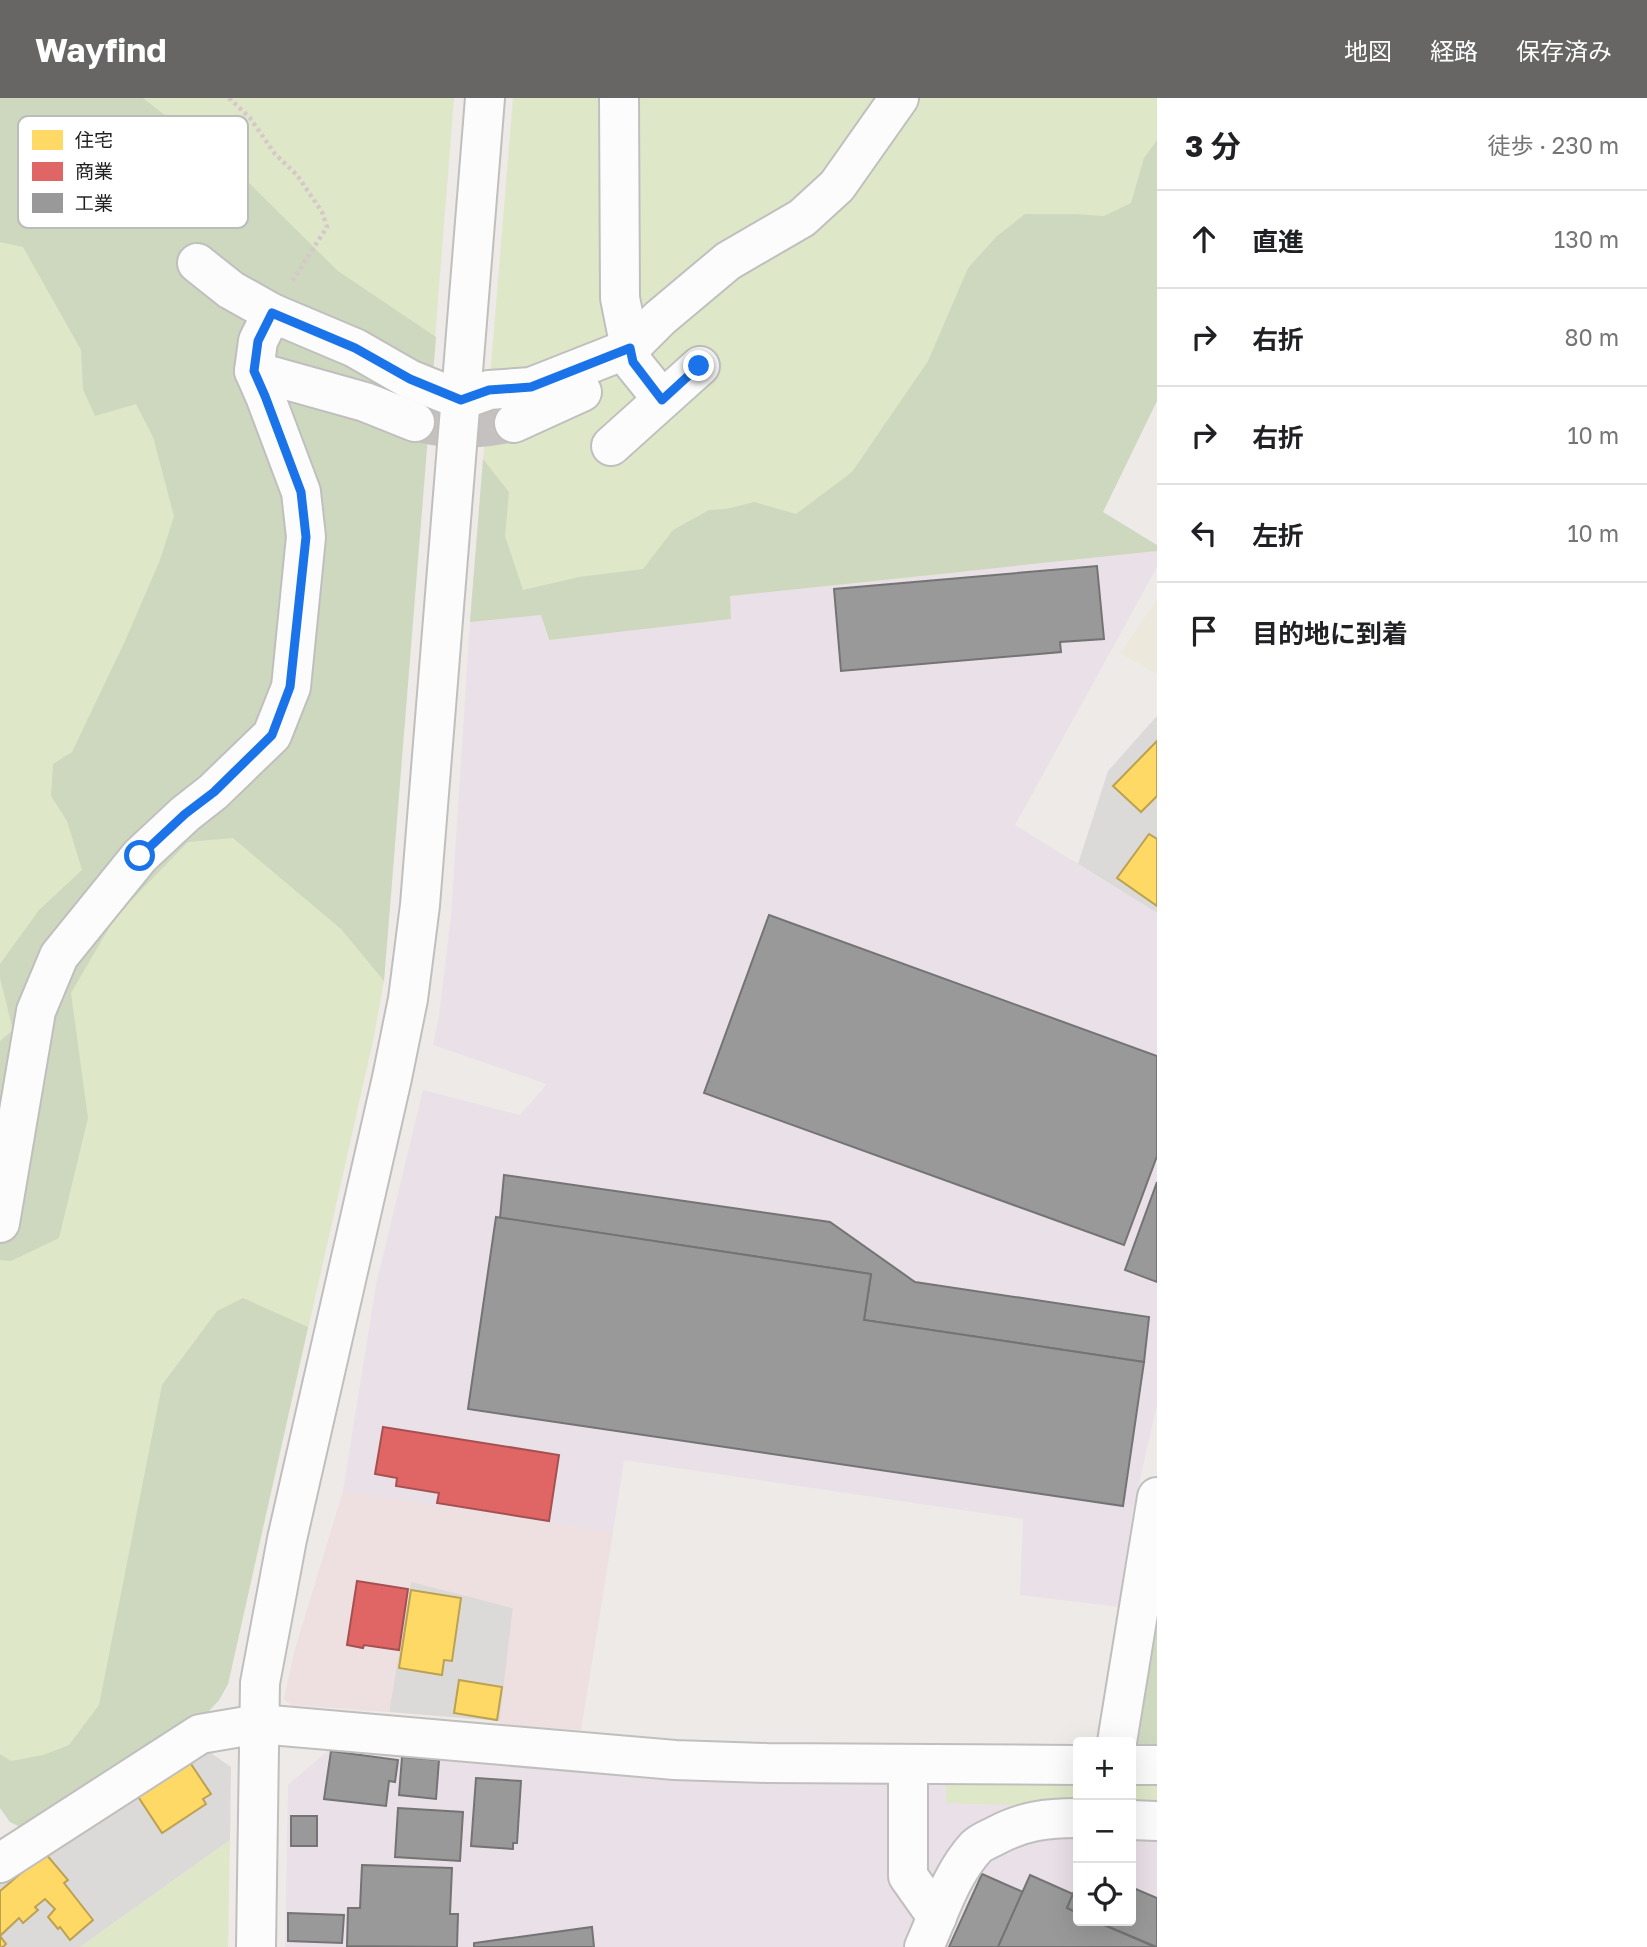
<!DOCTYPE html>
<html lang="ja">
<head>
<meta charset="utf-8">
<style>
	body { margin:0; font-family:"Golos Text","Noto Sans JP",sans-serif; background:#f6f6f6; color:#202124 }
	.controls { position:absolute; right:21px; bottom:21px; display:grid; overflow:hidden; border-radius:7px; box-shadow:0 7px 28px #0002 }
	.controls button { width:63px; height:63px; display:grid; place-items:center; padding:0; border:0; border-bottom:2px solid #e0e0e0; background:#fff; color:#202124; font:35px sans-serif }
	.stop { position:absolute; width:21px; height:21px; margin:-16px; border:5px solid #1a73e8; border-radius:50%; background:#fff }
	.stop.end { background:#1a73e8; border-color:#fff; box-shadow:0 2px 7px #0008 }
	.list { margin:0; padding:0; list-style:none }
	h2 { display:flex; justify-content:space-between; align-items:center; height:91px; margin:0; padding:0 28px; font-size:30px }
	h2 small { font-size:23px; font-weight:400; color:#757577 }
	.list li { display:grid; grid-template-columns:46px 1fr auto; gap:21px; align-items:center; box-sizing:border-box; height:98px; padding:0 28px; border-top:2px solid #e0e0e0 }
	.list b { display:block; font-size:26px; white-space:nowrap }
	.list em { font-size:23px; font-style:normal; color:#757577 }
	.icon { flex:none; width:38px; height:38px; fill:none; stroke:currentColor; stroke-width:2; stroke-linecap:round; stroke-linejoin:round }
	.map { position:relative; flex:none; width:1157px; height:1849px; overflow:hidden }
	header { display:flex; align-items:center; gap:42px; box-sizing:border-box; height:98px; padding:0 35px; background:#676665; color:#fff }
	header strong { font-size:33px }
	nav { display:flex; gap:38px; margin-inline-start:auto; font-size:24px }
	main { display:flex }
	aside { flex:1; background:#fff }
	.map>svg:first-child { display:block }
	.residential { fill:#dcdad9 }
	.commercial { fill:#eedfe0 }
	.industrial { fill:#eae0e7 }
	.farmland { fill:#ece9dc }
	.grass { fill:#dfe7c9 }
	.forest { fill:#cdd8bf }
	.homes { fill:#ffd966; stroke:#bca151; stroke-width:2 }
	.shops { fill:#e06666; stroke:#a65151; stroke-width:2 }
	.industry { fill:#999; stroke:#747474; stroke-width:2 }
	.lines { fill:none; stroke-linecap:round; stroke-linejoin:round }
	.minor-tunnel { stroke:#c4c1c0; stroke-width:38; stroke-dasharray:38 19; stroke-linecap:butt }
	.minor-casing { stroke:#c0bfbe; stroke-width:42 }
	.path { stroke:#d6c8c9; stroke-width:4.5; stroke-dasharray:3.5 3.5; stroke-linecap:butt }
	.minor { stroke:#fcfcfc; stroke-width:38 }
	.route { stroke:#1a73e8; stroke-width:9 }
	.key { fill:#fff; stroke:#bcbcbc; stroke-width:2 }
	.key-label { font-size:19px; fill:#1f1f1f }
</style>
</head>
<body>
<header>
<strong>Wayfind</strong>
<nav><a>地図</a><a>経路</a><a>保存済み</a></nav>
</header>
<main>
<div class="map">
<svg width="1157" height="1849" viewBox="0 0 1157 1849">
	<rect width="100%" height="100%" fill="#edeae8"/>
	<!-- residential -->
	<g class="residential">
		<path d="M1157,618V815L1078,766L1108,673Z"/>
		<path d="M411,1483L513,1510L500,1623L389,1614Z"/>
		<path d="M205,1651L231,1669L230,1742L80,1849H0V1784Z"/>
	</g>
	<!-- commercial -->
	<path class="commercial" d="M343,1393L613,1434L581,1632L499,1627L513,1510L411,1484L389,1614L291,1607L284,1601L294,1555Z"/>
	<!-- industrial -->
	<g class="industrial">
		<path d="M1157,453V469L1015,727L1157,815V1306L1132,1416L1120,1509L1020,1497L1023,1421L624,1362L613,1434L343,1393L376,1187L423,992L520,1017L547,986L433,947L439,918L451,819L470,524L541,517L548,542L731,521L729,498Z"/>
		<path d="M331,1650L1078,1684V1823H1131V1684H1157V1849H285L288,1687Z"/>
	</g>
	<!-- farmland -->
	<path class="farmland" d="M1157,502V576L1120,555Z"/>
	<!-- grass -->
	<g class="grass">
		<path d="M0,0H454L384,883L373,943L228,1586L219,1602L10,1724L0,1710Z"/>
		<path d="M513,0H1157V202L966,474L470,524Z"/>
		<path d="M946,1684H1078V1709L946,1705Z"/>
		<path d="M1131,1684H1157V1711L1131,1710Z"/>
		<path d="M230,1742L228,1849H80Z"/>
	</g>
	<!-- forest -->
	<g class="forest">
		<path d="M0,0H143L242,78L338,173L436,239L384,883L341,831L233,740L188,744L116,818L71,895L88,1020L59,1140L11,1163L0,1162V943L13,932L0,880V866L39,812L82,772L67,723L51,698L53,666L72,654L125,543L160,462L174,418L153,339L136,306L95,318L83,291L81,252L23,149L0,144Z"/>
		<path d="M1157,42V303L1103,414L1157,447V453L730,498L731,521L549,542L541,517L470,524L483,361L509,394L505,438L523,492L579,479L643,471L673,432L709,412L726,411L754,404L796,416L852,374L928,263L968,170L997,138L1025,116H1074L1104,118L1131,105L1144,60Z"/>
		<path d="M243,1200L308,1229L228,1586L219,1602L202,1621L20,1729L10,1724L0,1710V1656L11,1663L43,1657L69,1647L99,1607L162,1287L217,1213Z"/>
		<path d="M1157,1494V1653L1133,1647Z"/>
	</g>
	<!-- homes -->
	<g class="homes">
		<path d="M1157,643V698L1141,714L1113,688Z"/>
		<path d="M1149,736L1157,741V808L1117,780Z"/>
		<path d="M411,1492L461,1500L452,1563L444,1562L442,1577L399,1570Z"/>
		<path d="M459,1582L502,1589L497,1622L454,1615Z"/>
		<path d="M189,1663L211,1696L203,1701L206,1706L162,1735L137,1697Z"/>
		<path d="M45,1755L68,1782L64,1785L93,1822L70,1842L60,1829L58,1831L48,1819L55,1811L45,1801L35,1809L38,1812L23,1825L19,1820L0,1838L6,1846L3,1849H0V1793Z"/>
	</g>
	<!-- shops -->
	<g class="shops">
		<path d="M383,1329L559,1357L549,1423L437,1405L439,1395L396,1388L397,1380L375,1376Z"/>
		<path d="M357,1483L408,1491L399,1552L364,1547L363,1550L347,1547Z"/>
	</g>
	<!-- industry -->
	<g class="industry">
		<path d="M1097,468L1104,541L1060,544L1061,554L841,573L834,491Z"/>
		<path d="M769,817L1157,958V1058L1124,1147L704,995Z"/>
		<path d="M504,1077L830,1124L915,1184L1149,1219L1144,1264L864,1222L871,1176L500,1120Z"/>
		<path d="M1157,1084V1184L1125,1172Z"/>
		<path d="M496,1119L871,1176L864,1222L1144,1264L1123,1408L468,1311Z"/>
		<path d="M331,1653L398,1662L395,1684L389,1683L386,1708L324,1701Z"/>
		<path d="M402,1659L439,1662L436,1701L399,1697Z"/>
		<path d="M476,1680L521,1683L517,1745H513V1751L471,1748Z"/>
		<path d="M398,1710L463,1714L460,1763L395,1759Z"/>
		<rect x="291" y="1718" width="26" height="30"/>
		<path d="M362,1767L452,1770L450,1816H458L457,1849L347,1848L348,1810H360Z"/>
		<path d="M982,1776L1023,1794L998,1849H949Z"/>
		<path d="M1030,1777L1073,1796L1067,1810L1078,1815V1823H1095L1155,1849H998Z"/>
		<path d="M1078,1784V1815L1067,1810Z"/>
		<path d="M1131,1789L1157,1800V1849L1095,1823H1131Z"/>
		<path d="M288,1815L344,1817L342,1845L288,1843Z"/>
		<path d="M592,1829L594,1849H474V1845Z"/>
	</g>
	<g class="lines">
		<!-- minor-tunnel -->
		<path class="minor-tunnel" d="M415,324C455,334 474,332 514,325"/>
		<defs>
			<g id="minor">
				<path d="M619,0L620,200L633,265L662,301"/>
				<path d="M197,165L231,192L272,215L355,250L409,281L461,302L489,292L531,289L630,250L660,220L728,163L802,120L837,88L899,0"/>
				<path d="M254,273L365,304L415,324"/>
				<path d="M514,325L582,294"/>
				<path d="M611,348L700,268"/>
				<path d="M0,1125L36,913L59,858L140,758L185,716L213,694L272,637L291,589L306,439L301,394L265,298L254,273L258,243L272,215"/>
				<path d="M1117,1644L1157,1399"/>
				<path d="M908,1666V1778L937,1819"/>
				<path d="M1131,1667H1157"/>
				<path d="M1131,1722L1157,1723"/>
				<path d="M0,1765L200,1636L259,1626L675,1662L767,1665L1078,1667"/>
				<path d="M256,1849L260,1585L287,1441L392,980L408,901L420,807L485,0"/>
				<path d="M924,1849C939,1816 951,1776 976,1749C981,1744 989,1741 995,1738C1023,1723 1046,1720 1078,1720"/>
			</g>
		</defs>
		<!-- minor casing -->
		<use href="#minor" class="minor-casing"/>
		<!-- path -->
		<path class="path" d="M229,0L250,20L275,56L297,77L322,114L327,129L291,185"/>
		<!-- minor -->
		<use href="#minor" class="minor"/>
	</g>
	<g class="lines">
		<!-- route -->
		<path class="route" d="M140,758L185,716L214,694L272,637L290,589L306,439L301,394L265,298L254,273L258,243L272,215L355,250L410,281L461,302L489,292L531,289L630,250L633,264L662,302L699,268"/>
	</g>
	<!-- legend -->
	<rect x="18" y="18" width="230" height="112" rx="10" class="key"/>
	<rect x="32" y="32" width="31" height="20" fill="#ffd966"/>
	<rect x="32" y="64" width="31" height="19" fill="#e06666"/>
	<rect x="32" y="95" width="31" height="20" fill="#999"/>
	<g class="key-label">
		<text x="75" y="49">住宅</text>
		<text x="75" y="80">商業</text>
		<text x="75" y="112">工業</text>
	</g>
</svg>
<div class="controls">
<button>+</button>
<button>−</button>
<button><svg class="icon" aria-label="locate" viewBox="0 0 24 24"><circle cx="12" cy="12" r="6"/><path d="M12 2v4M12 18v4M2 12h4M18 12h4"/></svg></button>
</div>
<div class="stop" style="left:140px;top:758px"></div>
<div class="stop end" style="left:699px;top:268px"></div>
</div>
<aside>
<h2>3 分<small>徒歩 · 230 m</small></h2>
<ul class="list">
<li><svg class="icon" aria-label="ahead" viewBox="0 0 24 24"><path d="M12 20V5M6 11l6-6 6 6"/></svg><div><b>直進</b></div><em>130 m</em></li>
<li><svg class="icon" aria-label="right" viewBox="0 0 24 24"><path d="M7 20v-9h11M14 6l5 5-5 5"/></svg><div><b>右折</b></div><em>80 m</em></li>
<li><svg class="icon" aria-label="right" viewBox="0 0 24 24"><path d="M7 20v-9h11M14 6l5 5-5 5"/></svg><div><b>右折</b></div><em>10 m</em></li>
<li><svg class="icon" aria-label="left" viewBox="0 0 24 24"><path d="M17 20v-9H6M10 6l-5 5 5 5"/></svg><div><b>左折</b></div><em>10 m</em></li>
<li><svg class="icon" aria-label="arrive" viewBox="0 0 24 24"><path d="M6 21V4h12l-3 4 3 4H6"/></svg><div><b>目的地に到着</b></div></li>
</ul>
</aside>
</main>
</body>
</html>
